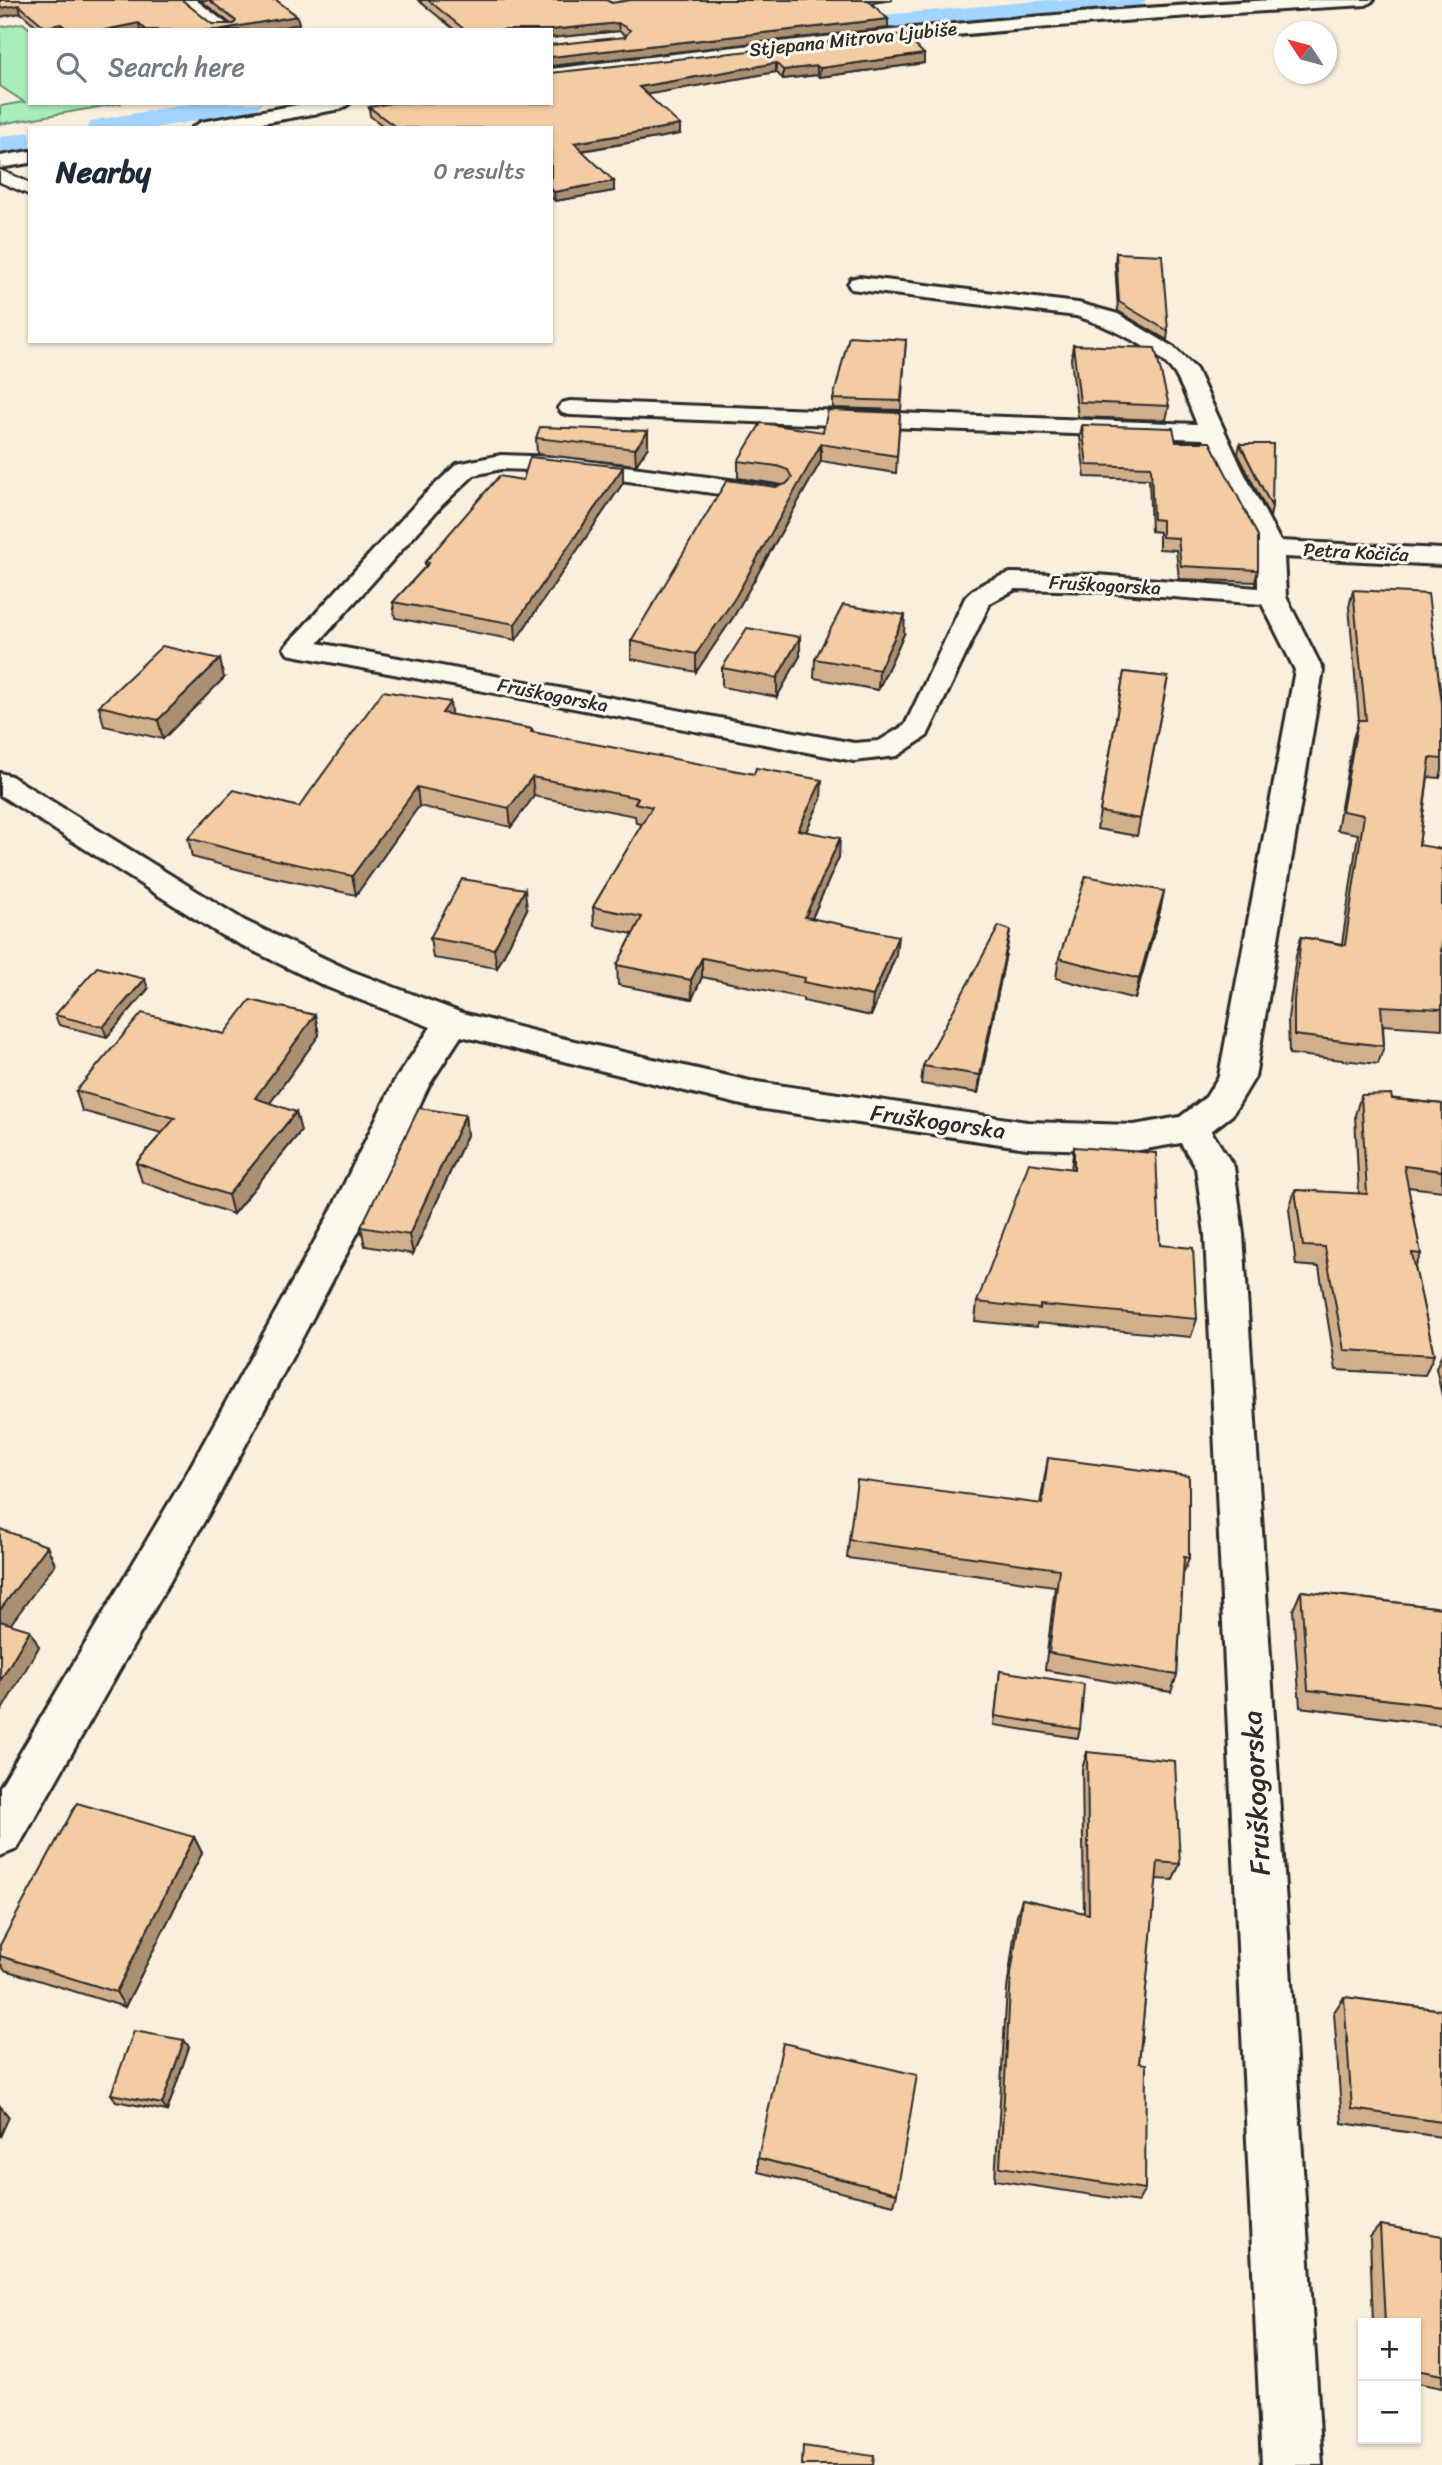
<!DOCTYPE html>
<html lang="en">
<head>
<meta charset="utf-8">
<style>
	body { margin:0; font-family:Sriracha,sans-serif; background:#f2f2f3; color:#1f2937 }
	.controls { position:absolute; right:21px; bottom:21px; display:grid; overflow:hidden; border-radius:0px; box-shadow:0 2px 5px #0004 }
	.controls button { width:63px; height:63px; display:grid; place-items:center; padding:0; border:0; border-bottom:2px solid #e0e1e3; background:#fff; color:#1f2937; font:35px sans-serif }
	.compass { position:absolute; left:1274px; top:21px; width:63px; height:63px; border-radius:50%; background:#fff; box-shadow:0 2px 5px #0004; rotate:306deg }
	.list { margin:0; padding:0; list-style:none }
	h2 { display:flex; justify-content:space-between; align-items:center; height:91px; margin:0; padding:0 28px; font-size:30px }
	h2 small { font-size:23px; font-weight:400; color:#747a83 }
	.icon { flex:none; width:38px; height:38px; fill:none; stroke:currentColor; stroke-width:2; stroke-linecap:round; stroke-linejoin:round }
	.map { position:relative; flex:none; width:1442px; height:2465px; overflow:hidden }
	.search { position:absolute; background:#fff; box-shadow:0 2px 5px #0004; left:28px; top:28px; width:525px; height:77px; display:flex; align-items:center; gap:18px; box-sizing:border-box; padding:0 24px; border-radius:0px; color:#747a83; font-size:26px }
	.panel { position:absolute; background:#fff; box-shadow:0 2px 5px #0004; left:28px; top:126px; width:525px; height:217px; border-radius:0px }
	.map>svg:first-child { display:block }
	.green { fill:#a8eeb9; stroke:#6a8c72; stroke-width:2 }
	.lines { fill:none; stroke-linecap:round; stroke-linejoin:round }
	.canal { fill:#a1d4ff; fill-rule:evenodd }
	.service-casing { stroke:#2b2b2b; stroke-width:5 }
	.minor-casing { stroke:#2b2b2b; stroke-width:6 }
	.service { fill:#fbf7ec; fill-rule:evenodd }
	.minor { fill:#fbf7ec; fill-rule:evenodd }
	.wall { fill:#d2af8c; stroke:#2b2b2b; stroke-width:2 }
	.shaded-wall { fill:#ab8f72; stroke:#2b2b2b; stroke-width:2 }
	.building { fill:#f4cca3; stroke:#2b2b2b; stroke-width:2 }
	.labels { text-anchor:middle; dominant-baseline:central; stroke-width:6; stroke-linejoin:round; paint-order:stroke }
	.far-street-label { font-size:19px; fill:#2b2b2b; stroke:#fbf7ec }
	.street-label { font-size:23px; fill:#2b2b2b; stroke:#fbf7ec }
	.near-street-label { font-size:28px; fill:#2b2b2b; stroke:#fbf7ec }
</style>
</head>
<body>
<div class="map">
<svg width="1442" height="2465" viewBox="0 0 1442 2465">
	<rect width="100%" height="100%" fill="#faeedd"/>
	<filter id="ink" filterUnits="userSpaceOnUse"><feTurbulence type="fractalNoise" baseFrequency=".0143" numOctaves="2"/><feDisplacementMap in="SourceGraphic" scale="14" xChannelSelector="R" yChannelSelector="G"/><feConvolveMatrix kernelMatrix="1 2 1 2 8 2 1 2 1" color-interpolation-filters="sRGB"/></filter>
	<g filter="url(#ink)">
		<!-- green -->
		<path class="green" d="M23,23L31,30L30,103H122L0,124V106L24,102L0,86V27Z"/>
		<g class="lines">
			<!-- canal -->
			<g class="canal">
				<path d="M1048,0H1146L1142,5L1133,8L807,38L798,36L794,30L798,24L807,22Z"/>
				<path d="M196,103H262L258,109L248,112L154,128H87L91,122L101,119Z"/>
				<path d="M30,132V150L0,155V137Z"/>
			</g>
			<defs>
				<path id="service" d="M0,170L30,183V195L0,182Z"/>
				<g id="minor">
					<path d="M177,0H196L235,30H215Z"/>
					<path d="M1272,0H1374L1366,5C1093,20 822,45 551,79V69C791,39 1031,13 1272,0Z"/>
					<path d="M308,103H350L341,109L234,128H192L201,122Z"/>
					<path d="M30,151V163L0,168V156Z"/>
					<path d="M859,277L1078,303L1118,314L1173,347L1196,369L1243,471L1280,541L1442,549V565L1284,557L1286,597L1323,670L1255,1077L1232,1115L1211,1131L1234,1167L1243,1234L1322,2465H1262L1205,1234L1196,1168L1181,1143L1134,1151L1027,1148L750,1107L461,1036L429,1085L367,1215L217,1499L17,1849L0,1856V1787L187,1473L329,1215L394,1082L431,1027L327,987L221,935L0,795V773L11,776L245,921L351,971L462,1013L557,1037L750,1081L1027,1122L1134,1125L1180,1117L1206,1097L1219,1076L1295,670L1262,604L1097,591L1016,589L990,603L927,736L897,756L854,761L298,656L288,654L284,648L424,495L457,464L501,455L557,457L775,486L784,489L788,494L784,499L775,502L557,471L501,469L474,475L442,505L318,643L854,743L879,741L905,725L965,598C974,586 996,577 1011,573L1097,575L1258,588V548L1203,439L570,415L562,413L558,408L562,403L570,401L1197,424C1190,408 1184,389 1175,374C1159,349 1104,324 1076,316L851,289L848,284L851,279Z"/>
				</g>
			</defs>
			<!-- service casing -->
			<use href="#service" class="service-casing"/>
			<!-- minor casing -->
			<use href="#minor" class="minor-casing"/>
			<!-- service -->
			<use href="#service" class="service"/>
			<!-- minor -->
			<use href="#minor" class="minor"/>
		</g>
		<!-- wall -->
		<g class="wall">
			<path d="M0,0L212,24H231L200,0H276L297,16L299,24L266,30H41L21,13Z"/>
			<path d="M418,0H606L612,3L631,0H893L871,3L888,28L625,37L626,36L619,31L551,38V30H455Z"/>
			<path d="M924,54V63L819,77L817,75L783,79L776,72L647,94L680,134L582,151L614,191L555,201L551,197V128H386L370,116L369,107L551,103V73Z"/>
			<path d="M1116,253L1168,331L1167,340L1118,311L1115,262Z"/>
			<path d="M906,340L901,410L833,408V399Z"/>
			<path d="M1073,345L1169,406L1166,420L1078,417L1071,359Z"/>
			<path d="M900,413L896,473L821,461L734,616L696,672L631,659V641L776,487L782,485L777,484L738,478V461L823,432Z"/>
			<path d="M1082,425L1176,442L1258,570L1255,582L1179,579L1176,550L1159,549V532L1151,531L1149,479L1085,477L1080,437Z"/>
			<path d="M648,431V447L636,465L537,454L536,438Z"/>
			<path d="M1240,444L1272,507L1270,517L1238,454Z"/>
			<path d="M523,480L623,483L516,640L395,618L393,602L425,567V562Z"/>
			<path d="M1353,590L1442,704V770L1440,778L1428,777L1419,845L1441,951H1442V1029L1383,1025L1384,1046L1378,1064L1289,1054L1288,1019L1296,956L1301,937L1342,944L1358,834L1337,830L1353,738L1359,720L1349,607Z"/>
			<path d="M904,634L878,690L814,678L815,659Z"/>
			<path d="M800,656L777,697L722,687V668Z"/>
			<path d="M1124,672L1168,677L1137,836L1097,829Z"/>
			<path d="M224,678L163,739L104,726L99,706Z"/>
			<path d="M452,715L532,729L533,732L821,799L806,831L839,857L812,918L896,955L871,1016L803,1001V998L702,977L692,999L618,985L617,965L633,934L594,926L593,907L642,824L636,823L635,816L534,796L511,827L419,806L356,895L248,872L192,857L188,838L299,807Z"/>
			<path d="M1164,891L1160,911L1135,999L1056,978L1059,958Z"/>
			<path d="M527,909L497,968L433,958L430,938Z"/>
			<path d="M1010,930L1007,948L978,1093L921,1084L923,1066Z"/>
			<path d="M148,989L107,1037L59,1025L55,1015Z"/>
			<path d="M315,1015L319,1035L270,1103L301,1131L233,1214L142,1182L136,1163L162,1133L82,1111L76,1091L224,1034Z"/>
			<path d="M1361,1095L1442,1104V1191L1408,1187L1421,1254L1415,1268L1434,1355L1425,1375L1336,1370L1319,1267L1296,1265L1289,1209L1295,1190L1359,1194L1355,1115Z"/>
			<path d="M465,1115L467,1135L413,1254L365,1246L361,1227Z"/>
			<path d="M1074,1147L1160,1245L1197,1319L1191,1337L1037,1323V1327L975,1321L977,1302L1071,1169Z"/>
			<path d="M1442,1353V1396L1436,1368Z"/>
			<path d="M1048,1458L1189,1558L1183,1575L1177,1675L1171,1692L1045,1670L1055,1586L847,1558L849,1540L1040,1504Z"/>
			<path d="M1301,1591L1442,1608V1725L1300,1707L1293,1610Z"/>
			<path d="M1000,1671L1080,1729L1078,1738L994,1725Z"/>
			<path d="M1087,1752L1180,1864L1173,1880L1156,1879L1139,2063L1145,2189L1138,2202L995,2180L1007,1989L1017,1915L1022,1899L1084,1913L1082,1769Z"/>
			<path d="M194,1837L202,1853L125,2007L5,1970L0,1963V1945Z"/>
			<path d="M1344,1997L1442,2010V2137L1342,2123L1334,2012Z"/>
			<path d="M184,2040L189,2047L167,2111L116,2101L111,2094Z"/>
			<path d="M758,2158L897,2193L894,2205L758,2172Z"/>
			<path d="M1380,2225L1442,2236V2388L1416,2383V2323H1373L1370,2237Z"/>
		</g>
		<!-- shaded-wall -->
		<g class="shaded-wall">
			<path d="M863,0H892L863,4Z"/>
			<path d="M19,5L21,13L0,17V8Z"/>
			<path d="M297,16L299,24L266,30H217Z"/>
			<path d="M888,19V28L551,66V57Z"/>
			<path d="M139,23L140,30H104Z"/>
			<path d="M618,23L619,31L551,38V30Z"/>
			<path d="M61,24L63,30H46L45,27Z"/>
			<path d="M924,54V63L819,77L820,68Z"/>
			<path d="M776,63V72L639,96V87Z"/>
			<path d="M817,66V75L783,79V70Z"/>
			<path d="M680,125V134L574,152V143Z"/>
			<path d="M614,181V191L555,201L554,192Z"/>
			<path d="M648,431V447L636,465L635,449Z"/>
			<path d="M821,444V461L734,616L696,672V654Z"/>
			<path d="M623,467V483L516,640L515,624Z"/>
			<path d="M905,615L904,634L878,690L879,670Z"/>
			<path d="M800,637V656L777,697V678Z"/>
			<path d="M220,659L224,678L163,739L158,720Z"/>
			<path d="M450,702L452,721L442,713Z"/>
			<path d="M532,777L534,796L511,827L509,808Z"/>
			<path d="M822,780L821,799L798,849V830Z"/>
			<path d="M417,787L419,806L356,895L352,876Z"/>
			<path d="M840,838L839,857L804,936L805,917Z"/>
			<path d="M525,889L527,909L497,968L494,949Z"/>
			<path d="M1164,891L1160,911L1135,999L1139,979Z"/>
			<path d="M1010,930L1007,948L978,1093L980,1075Z"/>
			<path d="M898,936L896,955L871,1016L873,996Z"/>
			<path d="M702,958V977L692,999L691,980Z"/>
			<path d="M145,979L148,989L107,1037L103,1027Z"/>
			<path d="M315,1015L319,1035L259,1118L255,1098Z"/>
			<path d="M296,1112L301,1131L233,1214L228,1195Z"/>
			<path d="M465,1115L467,1135L413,1254L409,1235Z"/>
			<path d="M47,1546L55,1564L2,1636L0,1633V1610Z"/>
			<path d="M30,1630L39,1647L2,1710L0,1706V1681Z"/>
			<path d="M194,1837L202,1853L125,2007L116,1992Z"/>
			<path d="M184,2040L189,2047L167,2111L162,2104Z"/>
			<path d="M0,2106L9,2117L0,2137Z"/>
		</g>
		<!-- building -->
		<g class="building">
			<path d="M0,0H182L212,24H234L236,21L209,0H276L297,16L217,30H146L139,23L104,30H69L61,24L45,27L19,5L0,8Z"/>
			<path d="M428,0H606L612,3L631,0H868L888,19L551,57V45L625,37L630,30L618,23L550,30H465Z"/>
			<path d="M904,34L924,54L820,68L817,66L783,70L776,63L639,87L680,125L574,143L614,181L554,192L551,188V128H397L369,107L391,103H551V73Z"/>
			<path d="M1116,253L1162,255L1168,331L1119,302Z"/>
			<path d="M849,336L906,340L901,401L833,399Z"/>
			<path d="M1073,345L1155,348L1169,406L1080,402Z"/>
			<path d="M828,410L900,413L897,456L821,444L735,598L696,654L631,641L727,480L776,487L786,484L792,478L788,470L777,466L738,461L761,423L823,432Z"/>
			<path d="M1082,425L1173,428L1176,442H1210L1258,536V570L1181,566L1178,538L1162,537V520L1153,519L1151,467L1087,465Z"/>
			<path d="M540,427L648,431L635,449L536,438Z"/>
			<path d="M1240,444H1273L1272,507Z"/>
			<path d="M530,457L623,467L515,624L393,602L429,563L425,562L499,476L523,480Z"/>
			<path d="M1353,590L1428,594L1442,704V759L1430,758L1419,845L1442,849V942L1441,951H1442V1009L1381,1006L1384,1046L1294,1035V1000L1301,937L1345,945L1364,815L1342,811L1358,720H1366Z"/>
			<path d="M843,605L905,615L879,670L815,659Z"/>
			<path d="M747,628L800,637L777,678L722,668Z"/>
			<path d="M162,646L220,659L158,720L99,706Z"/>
			<path d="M1124,672L1168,677L1140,819L1100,812Z"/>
			<path d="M383,691L450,702L442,713L532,729L531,732L754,774L756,768L822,780L798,830L840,838L805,917L898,936L873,996L803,982L805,978L702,958L691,980L617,965L642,917L593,907L652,807L635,803L638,798L532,777L509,808L417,787L352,876L244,853L188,838L234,790L299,807Z"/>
			<path d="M1086,876L1164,891L1139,979L1059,958Z"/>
			<path d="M462,879L525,889L494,949L430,938Z"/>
			<path d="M999,926L1010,930L980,1075L923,1066Z"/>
			<path d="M97,967L145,979L103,1027L55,1015Z"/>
			<path d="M250,1000L315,1015L255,1098L296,1112L228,1195L136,1163L175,1118L76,1091L142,1013L224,1034Z"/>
			<path d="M1391,1094L1392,1099L1442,1104V1171L1404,1166L1421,1254L1412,1253L1434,1355L1344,1350L1325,1247L1303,1246L1295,1190L1367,1194L1361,1095Z"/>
			<path d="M419,1108L465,1115L409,1235L361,1227Z"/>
			<path d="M1074,1147L1156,1153L1160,1245L1193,1248L1197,1319L1040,1305V1309L977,1302L1029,1163L1074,1169Z"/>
			<path d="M1048,1458L1189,1476V1558L1184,1557L1177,1675L1049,1653L1059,1569L849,1540L857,1480L1042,1504Z"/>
			<path d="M0,1529L47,1546L0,1610Z"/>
			<path d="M1301,1591L1442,1608V1706L1308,1690Z"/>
			<path d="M0,1621L30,1630L0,1681Z"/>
			<path d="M1000,1671L1084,1684L1080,1729L995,1716Z"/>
			<path d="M1087,1752L1175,1761L1180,1864L1158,1862L1139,2063L1146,2064L1145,2189L1000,2167L1011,1974L1022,1899L1089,1914Z"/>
			<path d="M77,1803L194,1837L116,1992L0,1956V1945Z"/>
			<path d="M1344,1997L1442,2010V2122L1352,2109Z"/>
			<path d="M134,2031L184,2040L162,2104L111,2094Z"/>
			<path d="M783,2043L917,2075L897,2193L758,2158Z"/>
			<path d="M1380,2225L1442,2236V2375L1416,2370V2323H1385Z"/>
			<path d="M803,2446L874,2456L873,2465H802Z"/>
		</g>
	</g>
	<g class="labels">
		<!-- far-street labels -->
		<g class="far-street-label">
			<text transform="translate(853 39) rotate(-6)">Stjepana Mitrova Ljubiše</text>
			<text transform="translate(1356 552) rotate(3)">Petra Kočića</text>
			<text transform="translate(1105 585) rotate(3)">Fruškogorska</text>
			<text transform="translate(553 695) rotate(11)">Fruškogorska</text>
		</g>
		<!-- street labels -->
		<g class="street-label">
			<text transform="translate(938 1122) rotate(8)">Fruškogorska</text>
		</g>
		<!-- near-street labels -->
		<g class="near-street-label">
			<text transform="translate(1256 1793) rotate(-93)">Fruškogorska</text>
		</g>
	</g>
</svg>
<div class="controls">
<button>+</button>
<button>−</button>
</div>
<svg class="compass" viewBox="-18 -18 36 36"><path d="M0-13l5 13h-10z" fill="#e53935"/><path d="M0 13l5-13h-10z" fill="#747a83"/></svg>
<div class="search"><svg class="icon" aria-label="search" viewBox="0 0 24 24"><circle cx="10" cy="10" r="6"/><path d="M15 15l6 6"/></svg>Search here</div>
<section class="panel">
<h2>Nearby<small>0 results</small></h2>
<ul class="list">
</ul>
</section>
</div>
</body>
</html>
